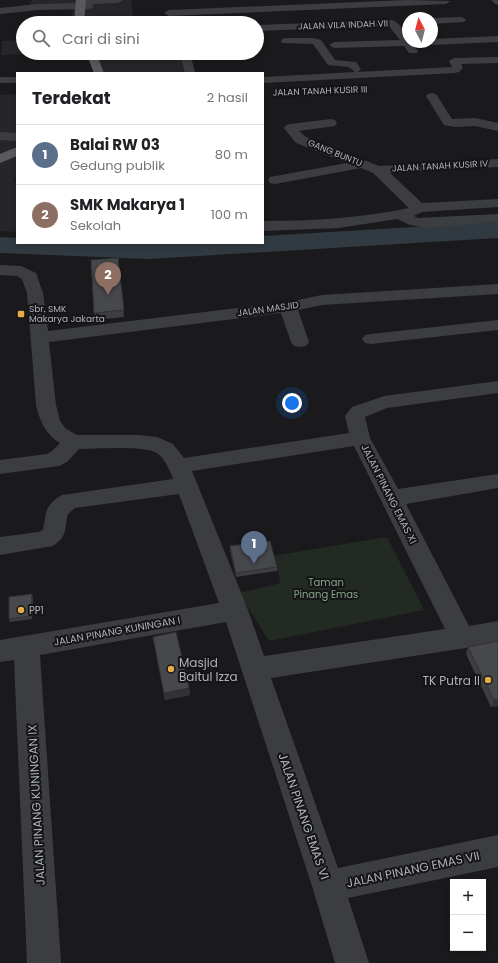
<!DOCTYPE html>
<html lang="id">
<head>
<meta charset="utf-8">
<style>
	body { margin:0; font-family:Poppins,sans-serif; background:#f6f6f6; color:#202124 }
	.controls { position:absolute; right:12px; bottom:12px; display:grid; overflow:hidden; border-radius:0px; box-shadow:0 2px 6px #0003 }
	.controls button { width:36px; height:36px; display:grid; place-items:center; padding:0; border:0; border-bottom:1px solid #e0e0e0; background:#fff; color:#202124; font:20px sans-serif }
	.compass { position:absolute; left:402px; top:12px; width:36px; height:36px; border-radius:50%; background:#fff; box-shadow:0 2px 6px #0003; rotate:353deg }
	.you { position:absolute; left:292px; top:403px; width:14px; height:14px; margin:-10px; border:3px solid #fff; border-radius:50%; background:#1a73e8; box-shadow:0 0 0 6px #1a73e833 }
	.badge { display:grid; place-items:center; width:26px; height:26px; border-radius:50%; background:#db2777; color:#fff; font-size:13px; font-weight:700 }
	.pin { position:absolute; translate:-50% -33px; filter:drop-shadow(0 1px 2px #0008) }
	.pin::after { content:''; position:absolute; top:21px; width:14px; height:12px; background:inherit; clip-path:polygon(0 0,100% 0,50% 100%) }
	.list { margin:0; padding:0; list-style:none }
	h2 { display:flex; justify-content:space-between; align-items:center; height:52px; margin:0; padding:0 16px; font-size:17px }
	h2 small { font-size:13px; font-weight:400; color:#757577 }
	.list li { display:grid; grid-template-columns:26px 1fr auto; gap:12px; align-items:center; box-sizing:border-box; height:60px; padding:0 16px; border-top:1px solid #e0e0e0 }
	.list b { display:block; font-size:15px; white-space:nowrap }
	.list p { margin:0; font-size:13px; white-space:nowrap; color:#757577 }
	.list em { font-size:13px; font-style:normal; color:#757577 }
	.icon { flex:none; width:22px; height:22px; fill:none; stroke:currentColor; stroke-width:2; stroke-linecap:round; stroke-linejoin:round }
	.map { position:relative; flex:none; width:498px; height:963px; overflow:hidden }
	.search { position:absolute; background:#fff; box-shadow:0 2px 6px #0003; left:16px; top:16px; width:248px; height:44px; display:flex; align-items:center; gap:10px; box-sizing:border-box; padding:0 14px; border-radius:22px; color:#757577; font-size:15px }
	.panel { position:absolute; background:#fff; box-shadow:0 2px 6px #0003; left:16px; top:72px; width:248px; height:172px; border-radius:0px }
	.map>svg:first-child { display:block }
	.built { fill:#262629 }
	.green { fill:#222a23 }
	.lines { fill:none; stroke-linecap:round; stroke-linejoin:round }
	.river { fill:#313a40; fill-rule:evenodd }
	.minor { fill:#3c3d41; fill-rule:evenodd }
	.major { fill:#585a60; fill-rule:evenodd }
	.wall { fill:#3d3e41 }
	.shaded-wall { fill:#323235 }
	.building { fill:#47484c; stroke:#323235 }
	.poi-dot { fill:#e7ac47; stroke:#151517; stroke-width:1.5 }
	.labels { text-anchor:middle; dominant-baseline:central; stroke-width:4; stroke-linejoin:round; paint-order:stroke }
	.far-street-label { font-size:9px; fill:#aeb2bb; stroke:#151517 }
	.far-poi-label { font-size:9px; fill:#aeb2bb; stroke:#151517; text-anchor:start }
	.street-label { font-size:10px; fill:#aeb2bb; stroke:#151517 }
	.park-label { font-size:10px; fill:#86a587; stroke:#151517 }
	.poi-label { font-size:10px; fill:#aeb2bb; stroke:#151517; text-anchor:start }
	.near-poi-label { font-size:12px; fill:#aeb2bb; stroke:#151517; text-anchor:start }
	.near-street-label { font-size:12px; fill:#aeb2bb; stroke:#151517 }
</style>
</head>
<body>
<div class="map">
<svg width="498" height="963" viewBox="0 0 498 963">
	<rect width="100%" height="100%" fill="#1a1a1c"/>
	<!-- built -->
	<g class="built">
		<path d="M32,0H131L134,23H72L71,19L74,5L28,7Z"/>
		<path d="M23,40V53H69L1,55L2,41Z"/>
		<path d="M86,53H152L153,60L187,59L189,73H97Z"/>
		<path d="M17,94V178L14,181L17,183V232L0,231V95Z"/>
	</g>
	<!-- green -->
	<path class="green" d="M387,537L424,610L269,641L239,593L281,583L273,556Z"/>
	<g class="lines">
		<!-- river -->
		<path class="river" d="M498,222V238L149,259L0,253V237L17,238V243H263V236Z"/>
		<!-- minor -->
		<g class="minor">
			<path d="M77,0H123L118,3L92,4L94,6L92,8L89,9L38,10L0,14V8L38,4L76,3L75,2Z"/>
			<path d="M406,0L451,1L446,4L169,16L164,13L169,10Z"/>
			<path d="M491,0H498V5L495,4Z"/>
			<path d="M461,17L464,18L466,20L464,22L432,24V18Z"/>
			<path d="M392,20C399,22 408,35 408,42H426L425,44L414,46L418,51L417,53H409L404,46L334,48L329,45L334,42L400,40L389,26L257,31V25Z"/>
			<path d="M498,36V42L432,45L427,42H432V39Z"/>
			<path d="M286,38H313L321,40L335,60L356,62L361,69L358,72L452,67L449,61L454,58L498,57V63L461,64L463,68L459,72L455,73L263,83V77L355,72L349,67L328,65L313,44L282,43L281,41L282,39Z"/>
			<path d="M180,53H190L195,73H185Z"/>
			<rect x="0" y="77" width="17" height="6"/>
			<path d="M432,93L436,94L452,119L475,118L498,123V131L475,126L455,127L444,125L426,96L428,94Z"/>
			<path d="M331,119L335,120L337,123L335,126L299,131L306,137L379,166L498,159V167L390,173L422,203L498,199V207L422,212L414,216L418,218L498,214V222L426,228L410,225L397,219L339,228L263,231V221C312,221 361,218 409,208L373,173L361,168L275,184L270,183L268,180L270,177L347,163L296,143L284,128L286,125L290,124Z"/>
			<path d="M0,132L17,133V141L0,140Z"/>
			<path d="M0,265L21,266L36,273L43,293L48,331L288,302L322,295L498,284V294L322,305L298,310L309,342L306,346L300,347L294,346L291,342L281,313L49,342L56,405L60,421L65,428L77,435H138L157,437L173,444L184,458L349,433L345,416L352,407L384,396L498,381V393L387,408L365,417L370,438L398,489L498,474V488L406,504L469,626L498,621V643L271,678L338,868L498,835V867L348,898L369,963H335L312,886L226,622L40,655L61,963H27L14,660L0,662V640L219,603L179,494L75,508L68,514C64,529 68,536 53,546L0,555V537L39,532L43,530C47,511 44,506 62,495L173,479C170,470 165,459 157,453C145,445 95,449 79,449L67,462L59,466L0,474V460L47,454L51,452L60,443C45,434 40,421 36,405L27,293L22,279L17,276L0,275ZM354,446L445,629L264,656L248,610L192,471Z"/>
			<path d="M498,320V330L371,344L365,343L362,339L365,335L371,334Z"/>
		</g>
		<!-- major -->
		<g class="major">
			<path d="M76,0H86L84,23H74Z"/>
			<path d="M86,53H96L104,73H94Z"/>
			<path d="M17,147V156L0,163V154Z"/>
		</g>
	</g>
	<!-- wall -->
	<g class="wall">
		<path d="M118,258L124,317L95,320L94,313Z"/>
		<path d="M230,546L277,567V571L236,577L230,550Z"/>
		<path d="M33,598L32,619L10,622L9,619Z"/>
		<path d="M153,637L189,688L190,695L165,700Z"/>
		<path d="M498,641V706L491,707L466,654L468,647Z"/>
	</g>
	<!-- shaded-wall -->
	<g class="shaded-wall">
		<path d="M32,594L33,598L32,619L31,616Z"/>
		<path d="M189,688L190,695L165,700L164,693Z"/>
		<path d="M498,699V706L491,707L494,700Z"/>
	</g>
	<!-- building -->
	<g class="building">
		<path d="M118,258L124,310L94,313L91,260Z"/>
		<path d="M270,541L277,567L236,573L230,546Z"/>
		<path d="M32,594L31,616L9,619V597Z"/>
		<path d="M176,632L189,688L164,693L153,637Z"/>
		<path d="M498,641V699L494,700L468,647Z"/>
	</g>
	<!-- markers -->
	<g class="poi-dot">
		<rect x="17" y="310" width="8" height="8" rx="2"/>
		<circle cx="21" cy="610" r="4"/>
		<circle cx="171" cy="669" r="4"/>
		<circle cx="488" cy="680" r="4"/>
	</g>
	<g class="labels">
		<!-- far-street labels -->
		<g class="far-street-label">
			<text transform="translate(343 25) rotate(-2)">JALAN VILA INDAH VII</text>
			<text transform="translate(320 91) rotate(-2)">JALAN TANAH KUSIR III</text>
			<text transform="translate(335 153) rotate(22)">GANG BUNTU</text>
			<text transform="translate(440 166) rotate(-3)">JALAN TANAH KUSIR IV</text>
			<text transform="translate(268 309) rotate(-8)">JALAN MASJID</text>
		</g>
		<!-- far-poi labels -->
		<g class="far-poi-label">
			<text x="29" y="309">Sbr. SMK<tspan x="29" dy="10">Makarya Jakarta</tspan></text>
		</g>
		<!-- street labels -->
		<g class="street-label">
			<text transform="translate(389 494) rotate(63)">JALAN PINANG EMAS XI</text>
			<text transform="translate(117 631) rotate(-10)">JALAN PINANG KUNINGAN I</text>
		</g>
		<!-- park labels -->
		<g class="park-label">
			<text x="326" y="582">Taman<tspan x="326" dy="12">Pinang Emas</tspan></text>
		</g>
		<!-- poi labels -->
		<g class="poi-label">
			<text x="29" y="610">PP1</text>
		</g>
		<!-- near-poi labels -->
		<g class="near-poi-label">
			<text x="179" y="662">Masjid<tspan x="179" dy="14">Baitul Izza</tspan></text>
			<text x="480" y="680" text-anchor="end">TK Putra II</text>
		</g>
		<!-- near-street labels -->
		<g class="near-street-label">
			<text transform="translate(36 805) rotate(-93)">JALAN PINANG KUNINGAN IX</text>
			<text transform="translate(304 816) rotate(71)">JALAN PINANG EMAS VI</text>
			<text transform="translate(413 869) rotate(-12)">JALAN PINANG EMAS VII</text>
		</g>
	</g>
</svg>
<div class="controls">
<button>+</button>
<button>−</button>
</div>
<svg class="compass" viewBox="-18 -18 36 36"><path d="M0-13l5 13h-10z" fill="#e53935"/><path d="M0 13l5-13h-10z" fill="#757577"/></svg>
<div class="you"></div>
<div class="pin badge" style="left:254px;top:564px;background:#5c6f8a">1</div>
<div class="pin badge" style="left:108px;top:295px;background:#8d6e63">2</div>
<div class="search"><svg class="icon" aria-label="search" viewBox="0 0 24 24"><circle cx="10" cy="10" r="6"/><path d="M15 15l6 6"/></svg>Cari di sini</div>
<section class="panel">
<h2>Terdekat<small>2 hasil</small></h2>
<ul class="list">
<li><span class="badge" style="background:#5c6f8a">1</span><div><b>Balai RW 03</b><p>Gedung publik</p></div><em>80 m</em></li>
<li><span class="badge" style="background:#8d6e63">2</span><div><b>SMK Makarya 1</b><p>Sekolah</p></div><em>100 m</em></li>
</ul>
</section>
</div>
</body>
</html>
